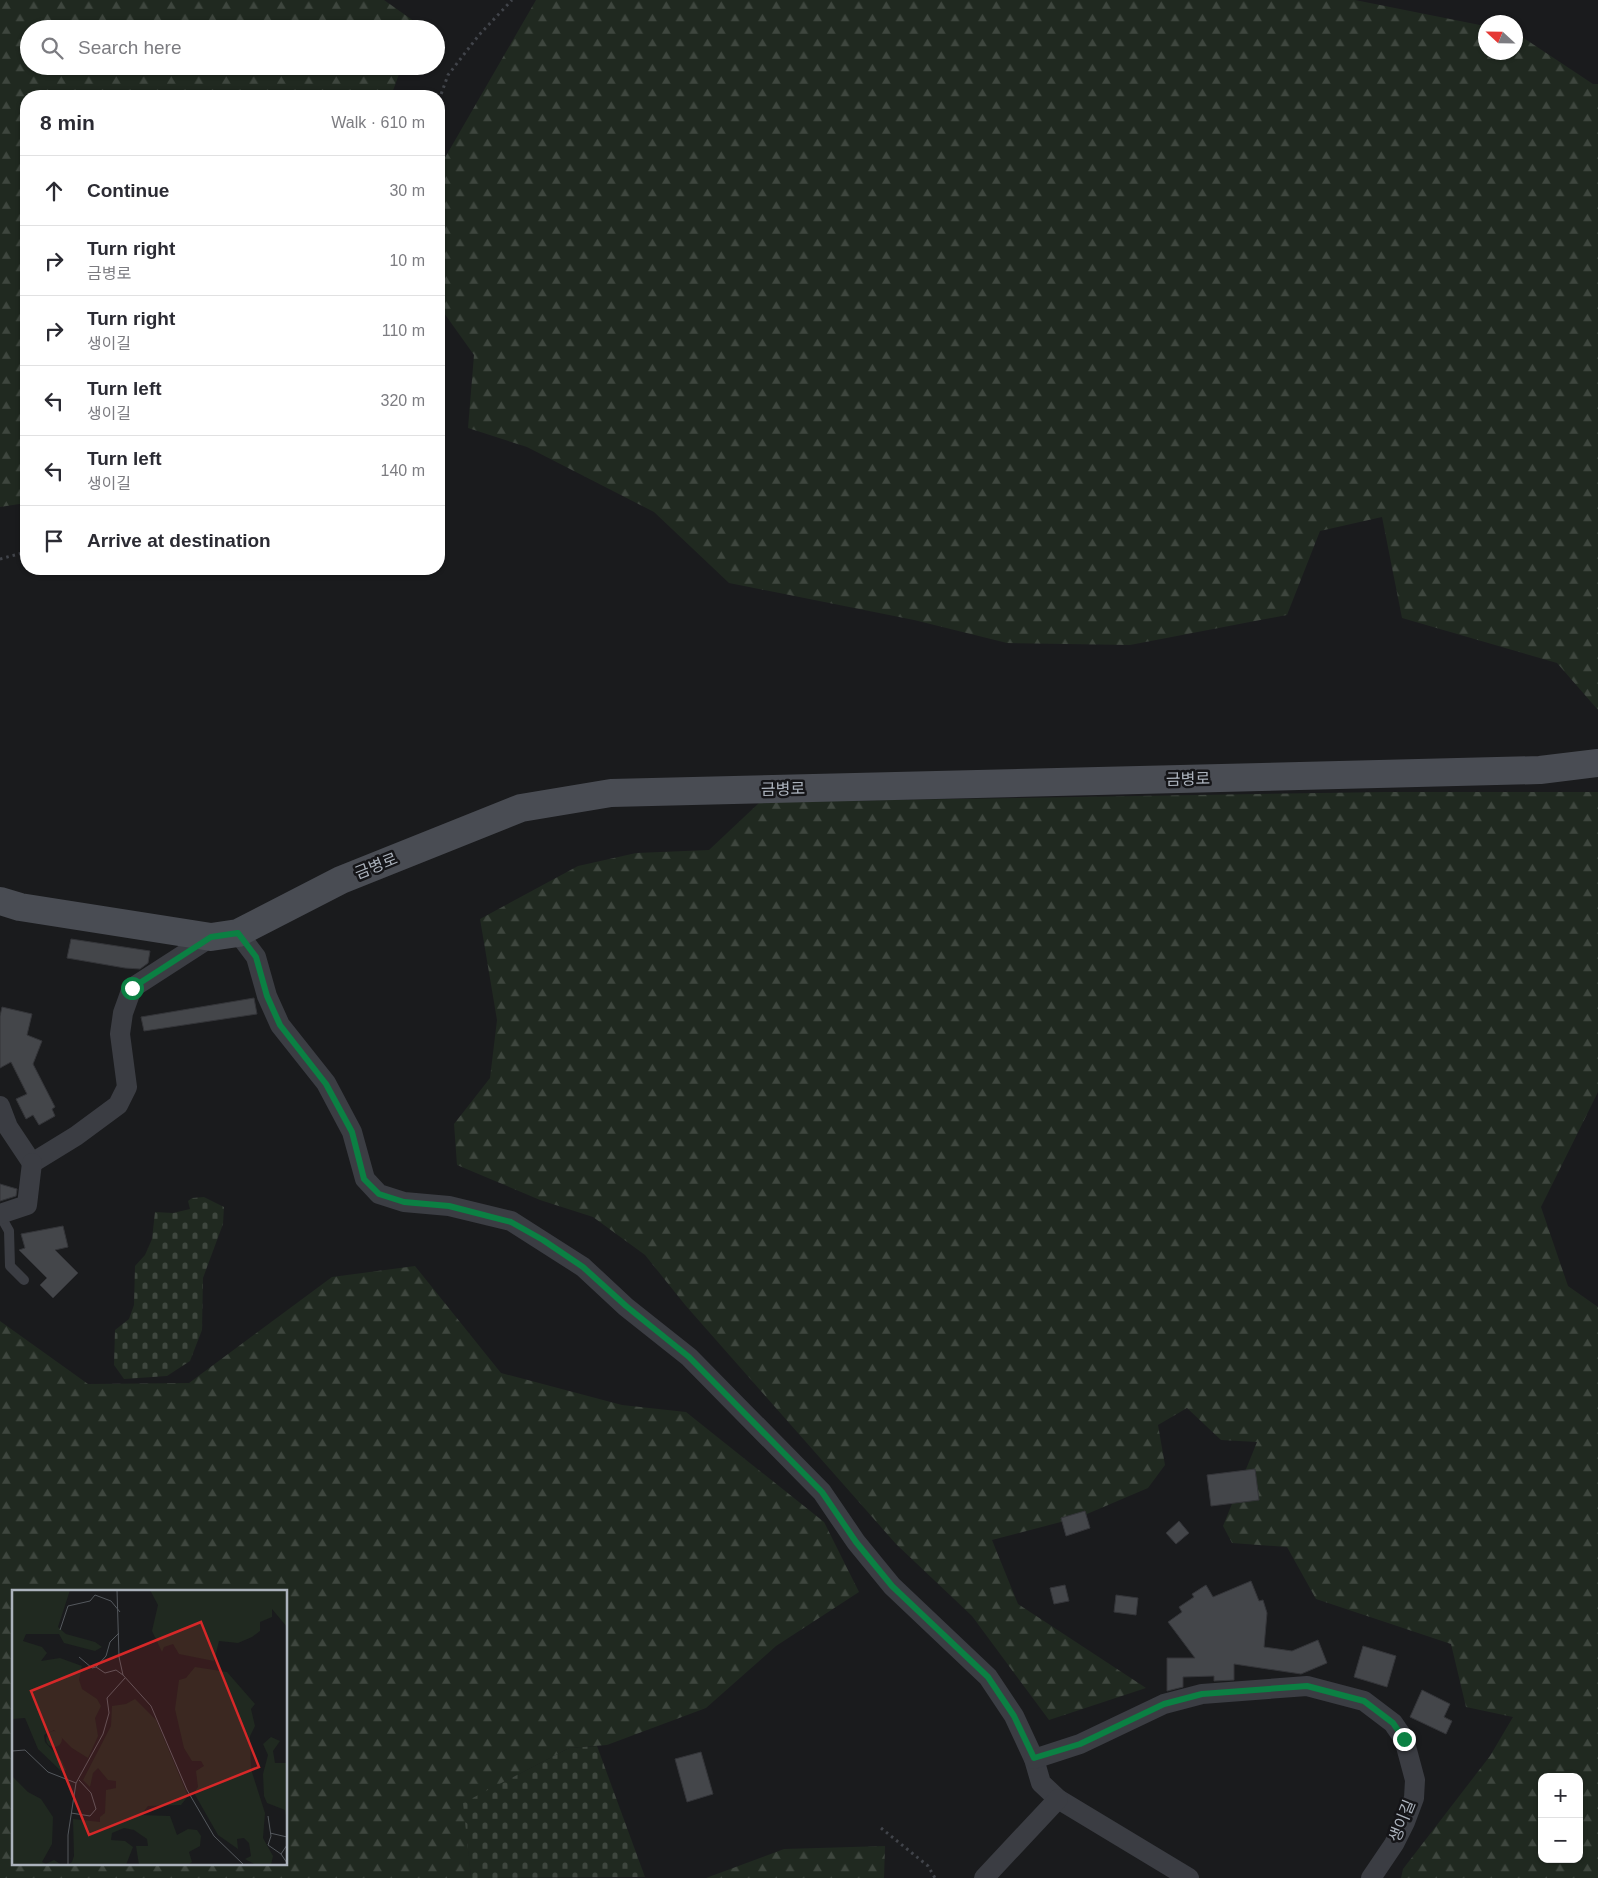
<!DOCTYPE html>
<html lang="en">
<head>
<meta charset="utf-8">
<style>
	body { margin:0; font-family:Arial,"Noto Sans KR",sans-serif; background:#f7f7f7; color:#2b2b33 }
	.controls { position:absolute; right:15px; bottom:15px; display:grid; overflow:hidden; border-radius:10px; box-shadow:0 1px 4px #0004 }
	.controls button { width:45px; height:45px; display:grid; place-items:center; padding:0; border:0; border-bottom:1px solid #e1e1e2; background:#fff; color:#2b2b33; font:25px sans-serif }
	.compass { position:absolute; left:1478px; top:15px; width:45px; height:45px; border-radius:50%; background:#fff; box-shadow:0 1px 4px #0004; rotate:292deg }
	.stop { position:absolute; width:15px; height:15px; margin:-11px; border:4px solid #0b8043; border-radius:50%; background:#fff }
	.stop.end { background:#0b8043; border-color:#fff; box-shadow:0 1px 5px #0008 }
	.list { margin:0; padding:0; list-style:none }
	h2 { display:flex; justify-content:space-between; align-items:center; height:65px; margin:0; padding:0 20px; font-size:21px }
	h2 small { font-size:16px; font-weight:400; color:#7c7c81 }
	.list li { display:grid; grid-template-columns:32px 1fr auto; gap:15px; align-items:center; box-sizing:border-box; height:70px; padding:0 20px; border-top:1px solid #e1e1e2 }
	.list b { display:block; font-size:19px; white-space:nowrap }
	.list p { margin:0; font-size:16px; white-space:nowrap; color:#7c7c81 }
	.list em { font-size:16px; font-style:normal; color:#7c7c81 }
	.icon { flex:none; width:28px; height:28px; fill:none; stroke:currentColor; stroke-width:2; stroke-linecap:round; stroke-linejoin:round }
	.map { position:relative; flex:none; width:1598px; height:1878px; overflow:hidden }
	.search { position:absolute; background:#fff; box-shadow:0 1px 4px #0004; left:20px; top:20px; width:425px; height:55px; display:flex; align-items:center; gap:12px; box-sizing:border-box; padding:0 18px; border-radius:28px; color:#7c7c81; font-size:19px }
	.panel { position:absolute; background:#fff; box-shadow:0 1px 4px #0004; left:20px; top:90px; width:425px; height:485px; border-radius:20px }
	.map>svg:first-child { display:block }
	.forest { fill:url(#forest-firs); fill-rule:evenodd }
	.cemetery { fill:url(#cemetery-stones) }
	.building { fill:#44464a; stroke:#343539 }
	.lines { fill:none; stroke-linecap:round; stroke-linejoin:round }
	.path { stroke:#41444a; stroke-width:3; stroke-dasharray:2.5 4; stroke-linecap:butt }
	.lane { stroke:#3b3d43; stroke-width:10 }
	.street { stroke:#3b3d43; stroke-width:20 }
	.secondary { stroke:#494c53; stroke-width:28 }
	.route { stroke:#0b8043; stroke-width:6 }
	.labels { text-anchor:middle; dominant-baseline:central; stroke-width:5; stroke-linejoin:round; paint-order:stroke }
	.street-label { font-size:16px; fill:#acb3bd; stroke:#151518 }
	.inset-road { fill:none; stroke:#54585d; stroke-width:1 }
	.view { fill:#d62828; fill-opacity:0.15; stroke:#d62828; stroke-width:2.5 }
	.inset-edge { fill:none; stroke:#acb3bd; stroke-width:2.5 }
</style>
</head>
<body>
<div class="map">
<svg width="1598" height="1878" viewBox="0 0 1598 1878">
	<defs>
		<pattern id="forest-firs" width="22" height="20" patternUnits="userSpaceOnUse" patternTransform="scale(1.25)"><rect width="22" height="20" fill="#202920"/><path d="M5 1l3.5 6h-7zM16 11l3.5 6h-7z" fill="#3e463e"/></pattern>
		<pattern id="cemetery-stones" width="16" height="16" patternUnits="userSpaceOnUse" patternTransform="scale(1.25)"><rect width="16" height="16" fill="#202920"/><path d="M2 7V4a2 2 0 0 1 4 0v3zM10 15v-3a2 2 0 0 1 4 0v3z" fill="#3e463e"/></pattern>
	</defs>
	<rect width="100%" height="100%" fill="#1a1b1d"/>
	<!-- forest -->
	<g class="forest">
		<path d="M0,0H384L418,24L416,29H29V66H402L391,96H26V503L0,507Z"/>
		<path d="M536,0H1355L1485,26L1486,52H1516V33L1593,84H1598V710L1557,663L1402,618L1382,517L1320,531L1287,615L1130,645L1007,643L914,620L729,583L654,512L527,447L468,428L474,355L439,306V168Z"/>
		<path d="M1386,792H1598V1092L1541,1207L1568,1286L1598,1307V1878H1401L1403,1869L1490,1756L1513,1717L1466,1707L1451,1644L1316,1599L1287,1547L1232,1543L1223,1526L1257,1442L1221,1440L1187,1408L1158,1425L1165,1465L1148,1488L1080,1517L992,1540L1018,1604L1146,1688L1049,1720L972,1616L896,1544L686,1306L645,1255L593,1217L540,1200L457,1165L454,1124L490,1078L497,1020L480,919L578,866L636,853L709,850L760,802ZM1542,1777H1579V1859H1542Z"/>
		<path d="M415,1266L501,1373L622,1405L686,1412L824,1522L859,1592L776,1646L706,1708L607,1745L569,1748L464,1803L471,1878H0V1321L88,1384L189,1383L332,1277ZM14,1592H286V1864H14Z"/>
		<path d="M885,1846L884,1878H706L784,1849Z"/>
	</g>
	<!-- cemetery -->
	<g class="cemetery">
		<path d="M204,1197L224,1207L223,1224L203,1278L202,1330L190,1361L167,1376L124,1379L114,1365L115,1330L129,1319L134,1305L135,1266L145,1255L152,1239L155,1212L173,1213L190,1209L188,1201L192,1198Z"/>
		<path d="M597,1746L645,1877L471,1878L463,1803L569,1748Z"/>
	</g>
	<!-- building -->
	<g class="building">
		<path d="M71,939L150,951L148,963L140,969L125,968L67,958Z"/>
		<path d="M254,998L257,1014L144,1031L141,1017Z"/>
		<path d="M2,1007L32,1014L27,1035L42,1041L33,1064L55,1107L52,1109L55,1116L39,1125L33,1115L26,1119L16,1099L27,1094L11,1062L0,1068V1016Z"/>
		<path d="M0,1184L17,1189L16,1196L0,1201Z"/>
		<path d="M63,1226L68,1247L55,1250L78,1273L53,1298L40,1285L47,1278L19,1250L25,1248L21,1234Z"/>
		<path d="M1255,1469L1259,1500L1211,1506L1207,1475Z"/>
		<path d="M1085,1511L1090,1528L1066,1536L1061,1518Z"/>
		<path d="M1179,1521L1189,1533L1176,1544L1166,1533Z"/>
		<path d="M1251,1581L1259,1601L1263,1600L1267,1613L1264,1647L1292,1651L1318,1640L1327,1663L1301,1674L1234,1664V1680L1214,1681V1676L1183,1677V1687L1167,1691V1658H1195L1168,1622L1182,1612L1179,1607L1194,1597L1192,1594L1206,1585L1213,1597Z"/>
		<path d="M1065,1585L1069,1601L1054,1604L1050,1588Z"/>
		<path d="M1116,1595L1138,1598L1136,1615L1114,1612Z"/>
		<path d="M1363,1646L1396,1656L1387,1687L1354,1677Z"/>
		<path d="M1422,1690L1450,1704L1444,1717L1452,1721L1446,1734L1410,1717Z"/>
		<path d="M701,1752L713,1794L687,1802L675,1759Z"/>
	</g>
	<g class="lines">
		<!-- path -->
		<g class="path">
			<path d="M439,100L448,75L479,35L512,0"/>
			<path d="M0,559L26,552"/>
			<path d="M881,1828L928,1866L935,1878"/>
		</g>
		<!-- lane -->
		<path class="lane" d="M0,1215L9,1231L10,1266L24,1280"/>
		<!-- street -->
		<g class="street">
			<path d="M238,933L256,957L267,996L280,1025L326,1083L352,1132L365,1179L379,1194L404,1202L449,1206L511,1221L583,1267L626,1307L689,1357L822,1492L856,1542L892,1586L988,1677L1014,1716L1034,1759L1041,1783L1058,1799L1189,1878"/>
			<path d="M0,1106L8,1127L32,1163L76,1136L118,1105L127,1087L120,1034L123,1013L132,988L211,937"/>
			<path d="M0,1214L27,1205L32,1163"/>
			<path d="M1034,1759L1080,1744L1164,1704L1202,1694L1307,1686L1364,1701L1393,1723L1404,1739L1415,1780L1414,1798L1405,1822L1394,1844L1371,1878"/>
			<path d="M984,1878L1058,1799"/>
		</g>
		<!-- secondary -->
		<path class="secondary" d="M0,901L20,907L211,937L238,933L341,880L521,808L611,793L1540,770L1598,763"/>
	</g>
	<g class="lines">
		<!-- route -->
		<path class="route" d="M132,988L211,937L238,933L256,957L267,996L280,1025L326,1084L352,1132L364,1179L379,1194L404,1202L449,1206L511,1222L543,1240L583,1267L626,1306L689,1357L822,1492L856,1542L892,1586L988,1677L1014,1716L1034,1758L1080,1744L1164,1704L1202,1694L1307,1686L1364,1701L1393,1723L1404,1739"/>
	</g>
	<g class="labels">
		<!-- street labels -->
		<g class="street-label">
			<text transform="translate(1188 779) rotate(-1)">금병로</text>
			<text transform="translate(783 789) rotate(-1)">금병로</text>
			<text transform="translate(376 866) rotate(-22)">금병로</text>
			<text transform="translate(1402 1821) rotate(-68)">생이길</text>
		</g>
	</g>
	<!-- overview -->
	<g transform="translate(12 1590)">
		<rect width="275" height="275" fill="#1a1b1d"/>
		<path d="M0,0H58L46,37L54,44L83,52L90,57L83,61L52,53L47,44H14L11,51L30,57L35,63L29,71L48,68L70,76L67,90L70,99L85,109L89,116L83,128L86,146L76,168L60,158L42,140L32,145L33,152L50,171L54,180L49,181L26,159L13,128L0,129ZM138,0H275V37L260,19V27L248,32V41L240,47L226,53L207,51L202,71L167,64L161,54L152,57L150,62L140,41L146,15ZM183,77L215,82L243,114L239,119L243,136L238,146L239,179L253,223L251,248L261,266L259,275H244L233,269L239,266L237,253L232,248L225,249L226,259L206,245L182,203L186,197L184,181L192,176L189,171H180L172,158L163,119L167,90L174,88ZM123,109L144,130L176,206L169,215L136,216L129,225L158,226L165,245L176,239L185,240L189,246L188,256L177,262L180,272L176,275H127L124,256H136L135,249L122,240L112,238L100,243L99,250L113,251L121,257L114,275H55L60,272L62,266L61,229L88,232V227L93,223L94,200L104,198V191L96,190L86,178L81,183L78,197L71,190L99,136L100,116L114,114ZM259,147L268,151L261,161L263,173H275V232L273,220L255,213L252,206L251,184L256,165L251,154ZM0,186L16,202L29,209L41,227L40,254L30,272L34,274L42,270L50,275H0Z" fill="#202920"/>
		<path d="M34 149a8 8 0 1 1 16 0a8 8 0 1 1-16 0Z" fill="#202920"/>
		<path class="inset-road" d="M105,0L107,67L111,85L139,116L175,200L202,246L232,275M48,40L56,16L78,11L83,5L99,11L108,22M107,43L98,52L94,66L84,77L93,83L104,80L111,85M67,67L80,78L84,77M0,161L13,160L36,182L64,193M59,223L78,226L84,219L79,203L67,190M256,226L259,246L256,255L269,264M258,243L275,247M275,255L269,264L275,273M56,275V245L64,193L91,144L97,123L95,108L113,88"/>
		<path class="view" d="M189,32L247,177L77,245L19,101Z"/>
		<rect width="275" height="275" class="inset-edge"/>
	</g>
</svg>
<div class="controls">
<button>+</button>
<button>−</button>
</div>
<svg class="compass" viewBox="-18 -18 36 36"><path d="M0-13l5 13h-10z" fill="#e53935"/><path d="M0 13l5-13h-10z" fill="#7c7c81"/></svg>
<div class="stop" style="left:132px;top:988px"></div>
<div class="stop end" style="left:1404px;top:1739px"></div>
<div class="search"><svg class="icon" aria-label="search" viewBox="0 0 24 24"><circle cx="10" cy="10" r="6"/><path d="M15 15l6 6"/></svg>Search here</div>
<section class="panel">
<h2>8 min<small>Walk · 610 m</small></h2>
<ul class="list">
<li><svg class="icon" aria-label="ahead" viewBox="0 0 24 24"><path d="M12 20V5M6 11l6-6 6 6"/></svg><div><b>Continue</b></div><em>30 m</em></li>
<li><svg class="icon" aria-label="right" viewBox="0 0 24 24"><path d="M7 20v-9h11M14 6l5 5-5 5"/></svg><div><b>Turn right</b><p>금병로</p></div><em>10 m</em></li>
<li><svg class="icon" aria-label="right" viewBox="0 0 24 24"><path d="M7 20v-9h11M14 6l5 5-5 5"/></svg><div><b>Turn right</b><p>생이길</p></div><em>110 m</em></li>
<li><svg class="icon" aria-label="left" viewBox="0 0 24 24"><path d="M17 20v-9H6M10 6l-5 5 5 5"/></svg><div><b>Turn left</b><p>생이길</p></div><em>320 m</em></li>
<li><svg class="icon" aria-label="left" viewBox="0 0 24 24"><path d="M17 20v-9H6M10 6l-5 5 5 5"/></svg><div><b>Turn left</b><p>생이길</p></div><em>140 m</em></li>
<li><svg class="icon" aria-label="arrive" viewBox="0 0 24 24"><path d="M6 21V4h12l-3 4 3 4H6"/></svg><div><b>Arrive at destination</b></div></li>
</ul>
</section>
</div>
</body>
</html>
